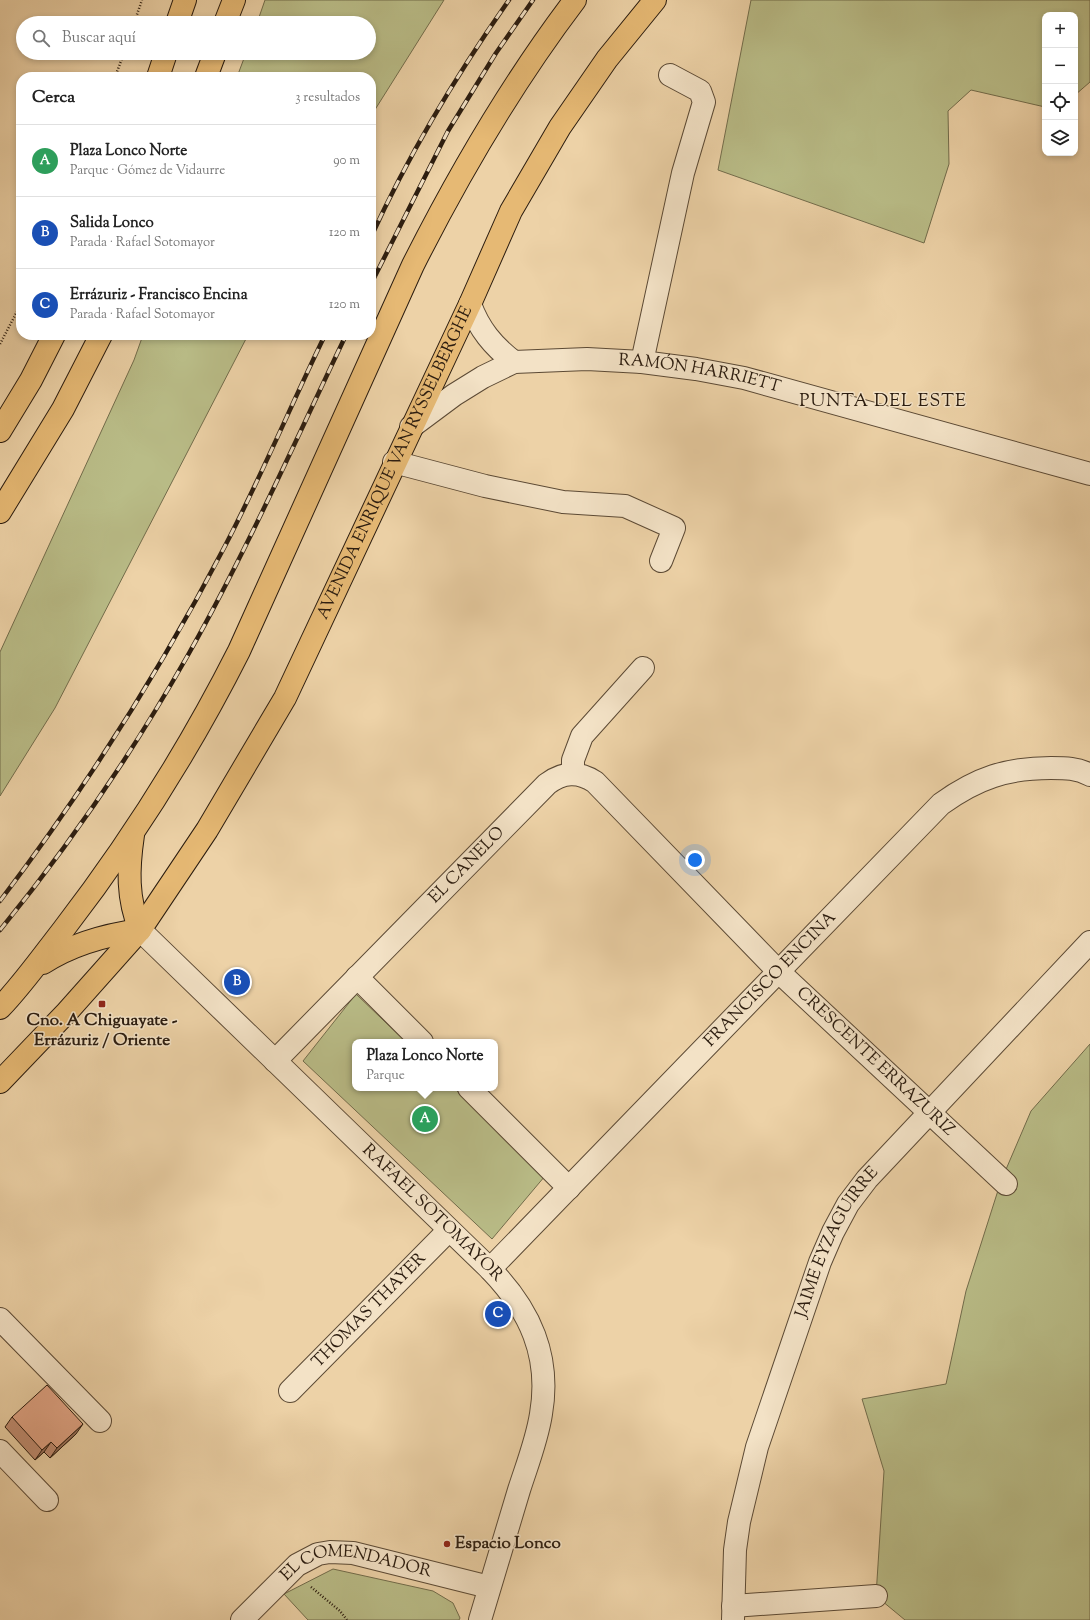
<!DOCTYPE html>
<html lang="es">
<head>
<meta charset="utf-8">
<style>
	body { margin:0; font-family:"Sorts Mill Goudy",serif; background:#f6f6f6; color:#222 }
	.controls { position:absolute; right:12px; top:12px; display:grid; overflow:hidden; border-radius:8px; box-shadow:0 2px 6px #0003 }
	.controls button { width:36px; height:36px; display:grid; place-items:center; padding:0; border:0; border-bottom:1px solid #e0e0e0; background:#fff; color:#222; font:20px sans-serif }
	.you { position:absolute; left:695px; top:860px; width:14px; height:14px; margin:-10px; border:3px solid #fff; border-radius:50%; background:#1a73e8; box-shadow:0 0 0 6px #1a73e833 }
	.badge { display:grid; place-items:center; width:26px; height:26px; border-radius:50%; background:#8f2418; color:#fff; font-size:13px; font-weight:700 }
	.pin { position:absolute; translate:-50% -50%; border:2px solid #fff; box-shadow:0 1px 4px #0006 }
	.popup { position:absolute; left:352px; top:1039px; width:146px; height:52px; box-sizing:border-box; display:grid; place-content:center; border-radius:8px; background:#fff; filter:drop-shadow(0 1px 3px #0005); font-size:13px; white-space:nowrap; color:#767676 }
	.popup b { font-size:15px; color:#222 }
	.popup::after { content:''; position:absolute; left:50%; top:100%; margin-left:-8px; border:8px solid transparent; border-top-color:#fff }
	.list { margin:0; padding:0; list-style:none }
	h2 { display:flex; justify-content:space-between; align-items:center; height:52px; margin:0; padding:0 16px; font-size:17px }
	h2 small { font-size:13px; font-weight:400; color:#767676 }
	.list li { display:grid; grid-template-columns:26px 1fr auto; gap:12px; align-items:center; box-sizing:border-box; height:72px; padding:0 16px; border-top:1px solid #e0e0e0 }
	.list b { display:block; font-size:15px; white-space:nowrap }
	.list p { margin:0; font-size:13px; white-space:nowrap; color:#767676 }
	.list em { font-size:13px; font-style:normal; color:#767676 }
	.icon { flex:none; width:22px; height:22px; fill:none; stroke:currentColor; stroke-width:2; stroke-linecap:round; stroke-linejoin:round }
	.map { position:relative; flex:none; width:1090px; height:1620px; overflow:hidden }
	.search { position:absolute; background:#fff; box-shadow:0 2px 6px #0003; left:16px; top:16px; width:360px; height:44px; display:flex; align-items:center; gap:10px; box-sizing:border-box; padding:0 14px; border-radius:22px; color:#767676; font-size:15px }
	.panel { position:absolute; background:#fff; box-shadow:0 2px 6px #0003; left:16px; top:72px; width:360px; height:268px; border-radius:16px }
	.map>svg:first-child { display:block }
	.green { fill:#b9bc87; stroke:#726c4b }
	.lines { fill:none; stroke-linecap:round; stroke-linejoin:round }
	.minor-casing { stroke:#5c4a35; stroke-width:24 }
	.major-casing { stroke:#2b1c0f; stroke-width:24 }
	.path { stroke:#2b1c0f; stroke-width:2.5; stroke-dasharray:1 2; stroke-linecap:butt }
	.minor { stroke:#f3e2c6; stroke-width:22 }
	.major { stroke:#e6b974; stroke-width:22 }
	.rail-casing { stroke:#2b1c0f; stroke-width:4.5 }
	.rail { stroke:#f3e2c6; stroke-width:3; stroke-dasharray:9; stroke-linecap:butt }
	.wall { fill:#c28e73; stroke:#2b1c0f }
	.shaded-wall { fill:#9e745e; stroke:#2b1c0f }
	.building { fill:#e2a586; stroke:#2b1c0f }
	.poi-dot { fill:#8f2418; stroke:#f3e2c6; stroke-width:1.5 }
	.labels { text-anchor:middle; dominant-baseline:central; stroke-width:3; stroke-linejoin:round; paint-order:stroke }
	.street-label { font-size:17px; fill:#2b1c0f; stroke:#f3e2c6 }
	.poi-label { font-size:17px; font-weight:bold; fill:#2b1c0f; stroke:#f3e2c6 }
	.neighbourhood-label { font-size:18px; letter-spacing:1px; fill:#2b1c0f; stroke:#f3e2c6 }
</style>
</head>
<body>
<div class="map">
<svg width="1090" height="1620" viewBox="0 0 1090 1620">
	<rect width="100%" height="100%" fill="#edd2a7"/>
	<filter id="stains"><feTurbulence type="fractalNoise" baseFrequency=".005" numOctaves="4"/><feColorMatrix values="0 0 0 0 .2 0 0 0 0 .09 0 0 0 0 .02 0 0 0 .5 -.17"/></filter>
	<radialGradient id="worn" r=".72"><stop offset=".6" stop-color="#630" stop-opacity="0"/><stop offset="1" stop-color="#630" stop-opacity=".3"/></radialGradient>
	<!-- green -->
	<g class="green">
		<path d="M265,0H444L371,116V77H237L246,53H369V23H257Z"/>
		<path d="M751,0H1090V82L1075,95V15H1045V107L971,90L948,111L949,164L924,243L718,170Z"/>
		<path d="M143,335H248L55,708L0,796V652L134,360Z"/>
		<path d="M356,994L406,1042H355V1088H454L545,1176L492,1239L303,1061Z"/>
		<path d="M1090,1044V1620H905L876,1596L884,1471L862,1399L946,1384L966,1291L1001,1181L1031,1111Z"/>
		<path d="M333,1569L433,1591L453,1603L460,1618L459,1620H308L284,1594Z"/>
	</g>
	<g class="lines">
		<defs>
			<g id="minor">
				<path d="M470,304C479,329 493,346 514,362"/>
				<path d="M642,362L683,173L704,102L700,91L670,75"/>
				<path id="s1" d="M411,427L454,395L483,377L514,362L587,359L642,362L696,369L744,378L1090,474"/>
				<path d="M394,462L485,486L563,502L625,506L674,528L661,561"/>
				<path d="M573,774V760L582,736L643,668"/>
				<path id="s2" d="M140,930L490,1269C530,1310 551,1356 541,1414C537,1440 527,1465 519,1490C506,1533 493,1576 480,1620"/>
				<path d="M357,977L422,1042"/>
				<path id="s3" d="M275,1061L547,784C563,772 578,771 595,782L779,972L1006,1184"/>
				<path d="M469,1088L569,1188"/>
				<path id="s4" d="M490,1269L941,804C977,778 1007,768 1051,768C1065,768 1078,768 1090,775"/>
				<path d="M0,1319L100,1421"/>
				<path id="s5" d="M290,1391L449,1230"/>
				<path d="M0,1451L47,1500"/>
				<path d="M733,1606L876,1596"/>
				<path id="s6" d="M242,1620L297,1565L318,1554L330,1552L353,1553L489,1587"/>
				<path id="s7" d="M733,1620L735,1550L739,1522L757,1447L820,1262L833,1232L848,1204L867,1179L1090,942"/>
			</g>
			<g id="major">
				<path d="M177,23L185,0"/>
				<path d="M225,23L234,0"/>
				<path d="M158,77L166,53"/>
				<path d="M206,77L215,53"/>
				<path d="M0,431L31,380L54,335"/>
				<path d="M0,512L63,409L101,335"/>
				<path d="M133,835C128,869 127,898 140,930"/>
				<path d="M43,963C72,944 105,935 140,930"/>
				<path d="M0,1008C23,984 42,957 63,930C130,843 189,750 239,651L413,265C460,172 512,83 575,0"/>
				<path id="s8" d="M0,1082L67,1012L140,930L207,830L285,698L470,304L511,211L560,127L607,59L655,0"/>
			</g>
		</defs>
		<!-- minor casing -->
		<use href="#minor" class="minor-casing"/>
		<!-- major casing -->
		<use href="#major" class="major-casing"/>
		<!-- path -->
		<g class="path">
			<path d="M134,23L142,0"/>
			<path d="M115,77L124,53"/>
			<path d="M0,344L21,304"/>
			<path d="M311,1587L340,1611L347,1620"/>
		</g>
		<!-- minor -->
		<use href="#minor" class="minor"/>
		<!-- major -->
		<use href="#major" class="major"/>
		<defs>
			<g id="rail">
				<path d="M371,237C409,154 457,74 509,0"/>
				<path d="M371,284L448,131L496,53L533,0"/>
				<path d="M0,901C85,789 160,671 225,546C261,477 291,405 325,335"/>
				<path d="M0,930C69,846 134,750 188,655C246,552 295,442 346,335"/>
			</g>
		</defs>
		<!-- rail casing -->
		<use href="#rail" class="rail-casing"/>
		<!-- rail -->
		<use href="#rail" class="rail"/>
	</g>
	<!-- wall -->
	<path class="wall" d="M12,1417L76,1434L50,1458L44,1452L35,1460L5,1427Z"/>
	<!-- shaded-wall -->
	<g class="shaded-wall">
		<path d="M83,1424L76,1434L50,1458L57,1448Z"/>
		<path d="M51,1442L44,1452L35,1460L42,1450Z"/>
	</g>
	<!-- building -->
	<path class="building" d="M47,1385L83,1424L57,1448L51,1442L42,1450L12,1417Z"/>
	<!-- markers -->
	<g class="poi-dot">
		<rect x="98" y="1000" width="8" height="8" rx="2"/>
		<circle cx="447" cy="1544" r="4"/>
	</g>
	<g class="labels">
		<!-- street labels -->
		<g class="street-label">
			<text stroke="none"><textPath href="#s1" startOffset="309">RAMÓN HARRIETT</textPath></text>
			<text stroke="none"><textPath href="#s8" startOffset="740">AVENIDA ENRIQUE VAN RYSSELBERGHE</textPath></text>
			<text stroke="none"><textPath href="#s3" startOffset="274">EL CANELO</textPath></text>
			<text stroke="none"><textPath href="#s4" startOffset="403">FRANCISCO ENCINA</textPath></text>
			<text stroke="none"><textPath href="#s3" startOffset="836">CRESCENTE ERRAZURIZ</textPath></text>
			<text stroke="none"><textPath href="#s2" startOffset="407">RAFAEL SOTOMAYOR</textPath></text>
			<text stroke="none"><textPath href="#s7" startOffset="396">JAIME EYZAGUIRRE</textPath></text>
			<text stroke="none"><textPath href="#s5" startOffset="113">THOMAS THAYER</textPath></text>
			<text stroke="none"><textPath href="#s6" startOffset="138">EL COMENDADOR</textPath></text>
		</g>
		<!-- poi labels -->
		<g class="poi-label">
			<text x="102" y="1021">Cno. A Chiguayate -<tspan x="102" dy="20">Errázuriz / Oriente</tspan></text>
			<text x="455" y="1544" text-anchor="start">Espacio Lonco</text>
		</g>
		<!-- neighbourhood labels -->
		<g class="neighbourhood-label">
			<text x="883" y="402">PUNTA DEL ESTE</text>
		</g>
	</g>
	<rect width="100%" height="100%" filter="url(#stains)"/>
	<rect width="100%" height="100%" fill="url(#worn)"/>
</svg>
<div class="controls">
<button>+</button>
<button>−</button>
<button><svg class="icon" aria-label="locate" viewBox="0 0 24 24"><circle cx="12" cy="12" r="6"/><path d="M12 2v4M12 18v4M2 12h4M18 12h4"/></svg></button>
<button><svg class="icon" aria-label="layers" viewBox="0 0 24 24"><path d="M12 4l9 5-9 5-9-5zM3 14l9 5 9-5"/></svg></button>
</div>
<div class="you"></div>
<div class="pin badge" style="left:425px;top:1119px;background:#2e9e5b">A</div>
<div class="popup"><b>Plaza Lonco Norte</b>Parque</div>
<div class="pin badge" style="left:237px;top:982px;background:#1a4fb4">B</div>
<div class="pin badge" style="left:498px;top:1314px;background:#1a4fb4">C</div>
<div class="search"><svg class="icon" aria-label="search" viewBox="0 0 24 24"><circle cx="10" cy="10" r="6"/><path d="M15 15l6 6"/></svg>Buscar aquí</div>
<section class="panel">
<h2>Cerca<small>3 resultados</small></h2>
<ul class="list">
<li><span class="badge" style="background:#2e9e5b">A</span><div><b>Plaza Lonco Norte</b><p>Parque · Gómez de Vidaurre</p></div><em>90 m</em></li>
<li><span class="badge" style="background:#1a4fb4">B</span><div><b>Salida Lonco</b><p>Parada · Rafael Sotomayor</p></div><em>120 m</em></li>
<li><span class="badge" style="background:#1a4fb4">C</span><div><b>Errázuriz - Francisco Encina</b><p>Parada · Rafael Sotomayor</p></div><em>120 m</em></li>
</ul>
</section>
</div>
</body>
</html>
